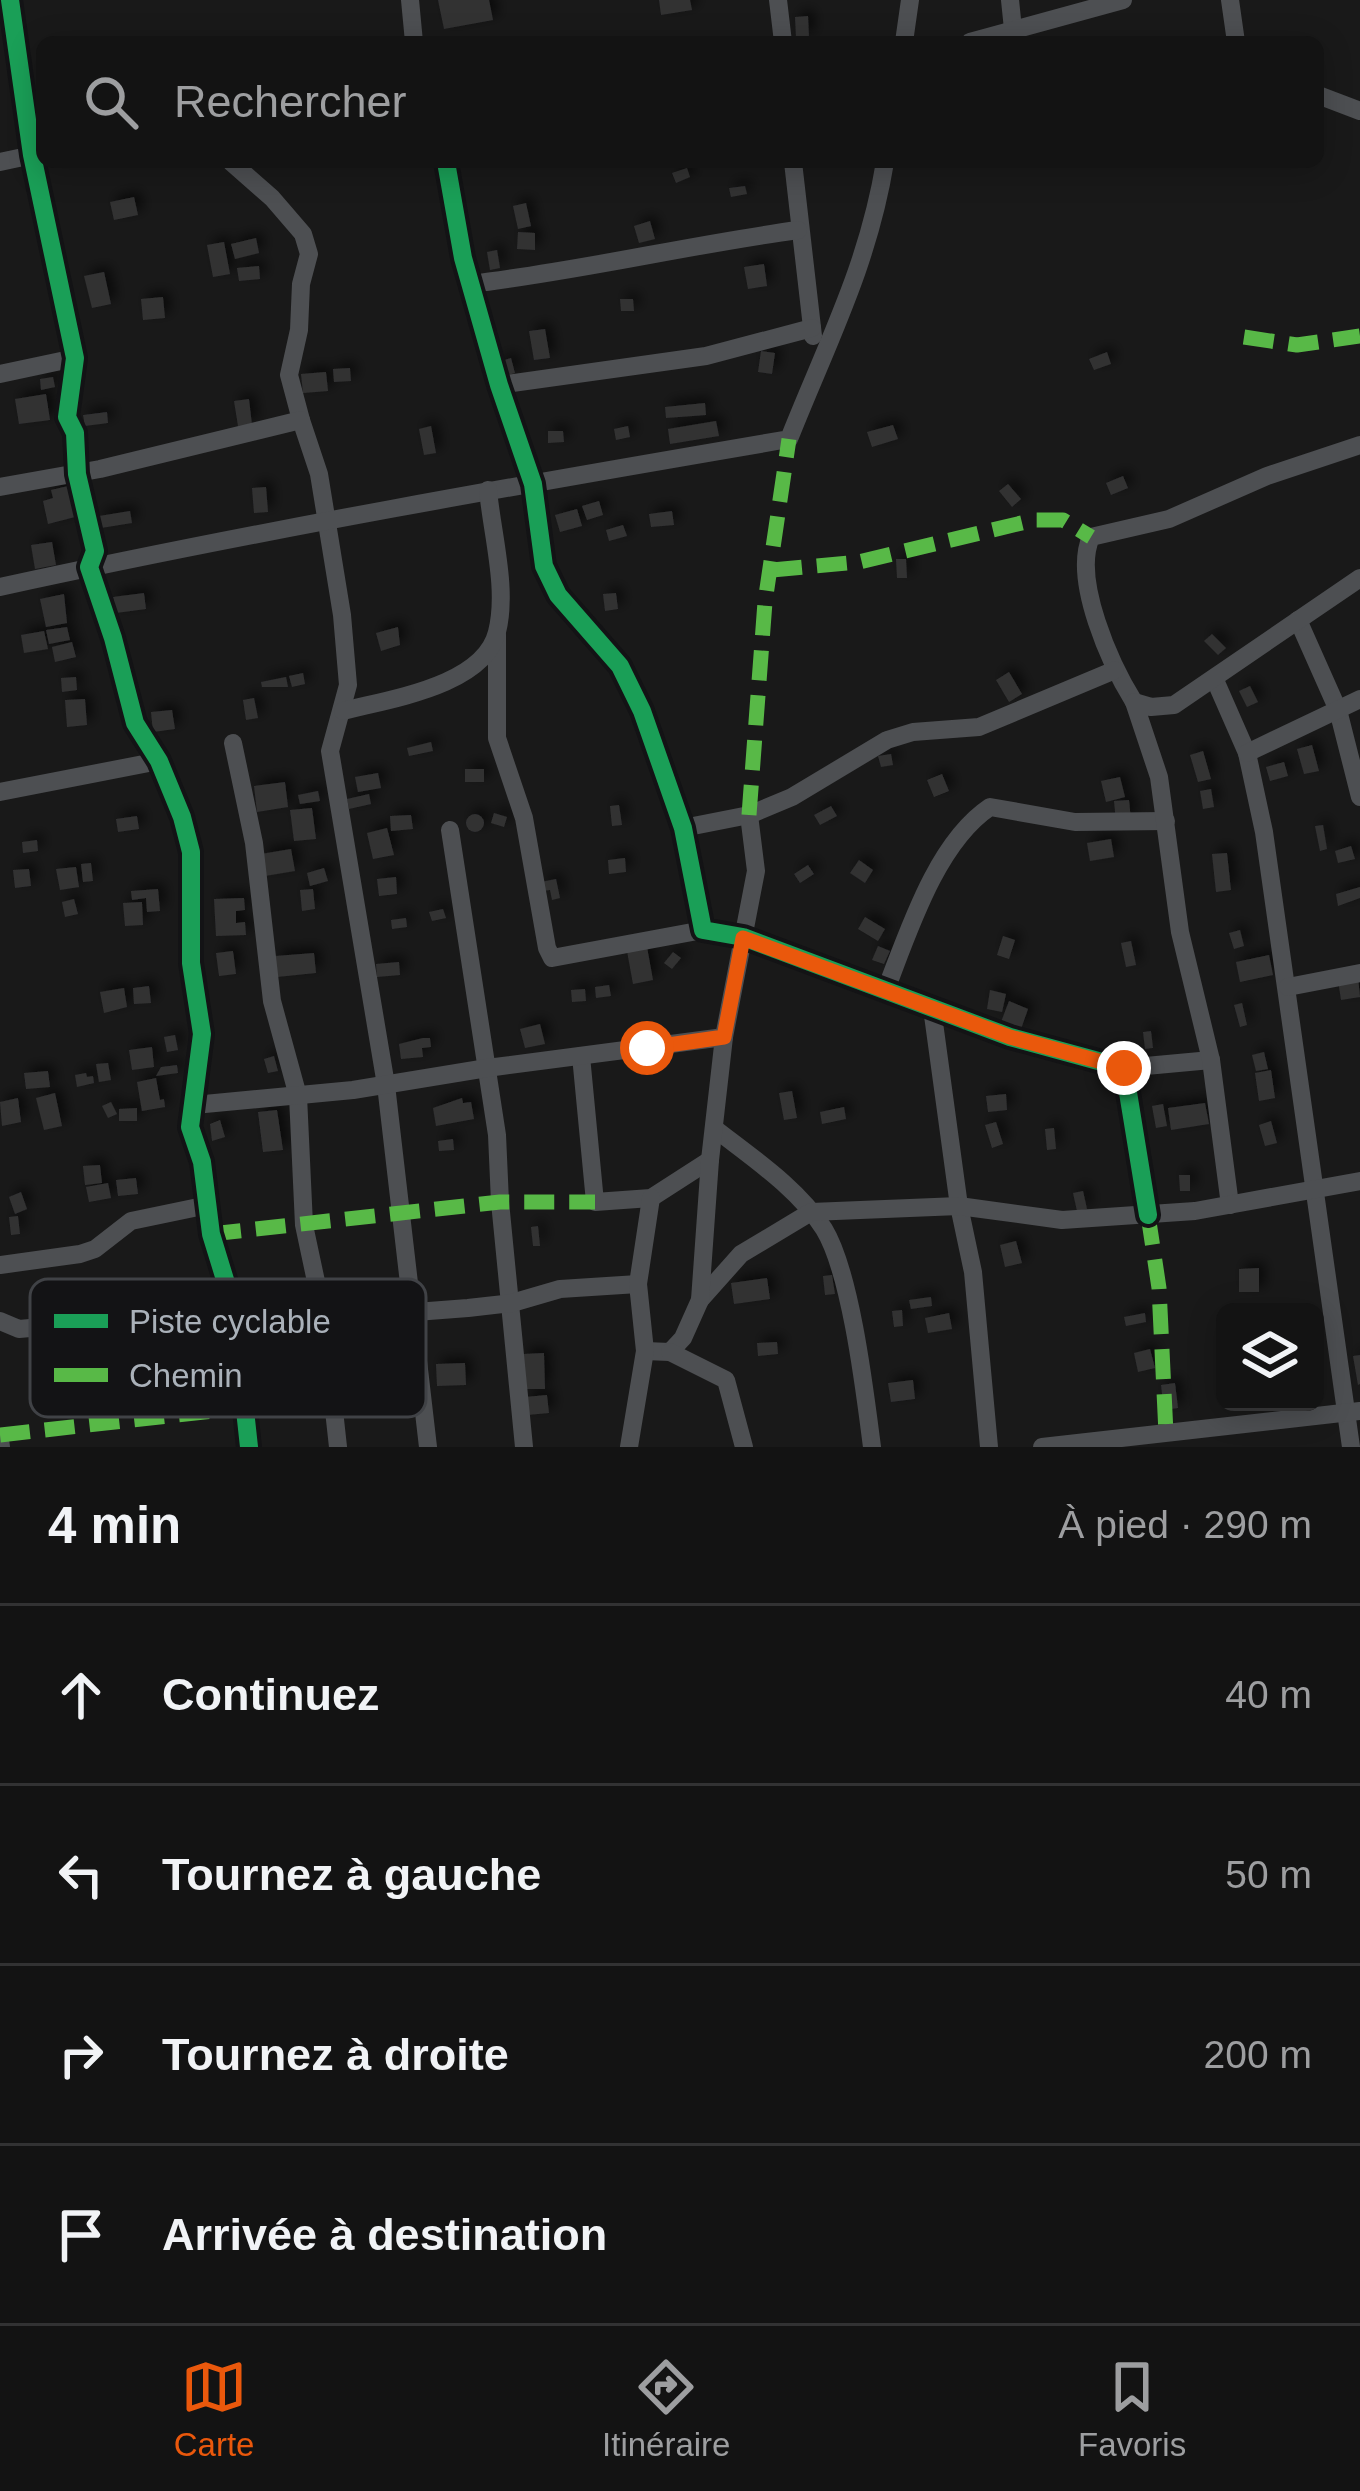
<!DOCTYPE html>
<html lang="fr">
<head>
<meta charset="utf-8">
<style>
	body { margin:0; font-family:Arial,sans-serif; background:#202021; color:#f1f3f6 }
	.controls { position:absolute; right:36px; bottom:36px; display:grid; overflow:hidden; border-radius:18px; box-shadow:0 6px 30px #0003 }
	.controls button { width:108px; height:108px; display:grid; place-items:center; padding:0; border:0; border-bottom:3px solid #323233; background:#131313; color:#f1f3f6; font:60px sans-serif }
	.stop { position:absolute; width:36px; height:36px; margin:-27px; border:9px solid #ea580c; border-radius:50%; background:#fff }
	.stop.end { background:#ea580c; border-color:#fff; box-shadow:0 3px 12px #0008 }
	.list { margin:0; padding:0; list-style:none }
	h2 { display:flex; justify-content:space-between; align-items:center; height:156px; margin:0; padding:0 48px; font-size:51px }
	h2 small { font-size:39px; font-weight:400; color:#9d9ea0 }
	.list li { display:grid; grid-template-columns:78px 1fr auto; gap:36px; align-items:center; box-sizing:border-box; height:180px; padding:0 48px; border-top:3px solid #323233 }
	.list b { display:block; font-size:45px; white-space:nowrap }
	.list em { font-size:39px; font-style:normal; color:#9d9ea0 }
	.icon { flex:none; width:66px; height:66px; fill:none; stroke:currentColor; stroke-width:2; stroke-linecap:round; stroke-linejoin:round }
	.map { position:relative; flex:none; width:1360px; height:1447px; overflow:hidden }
	.search { position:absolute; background:#131313; box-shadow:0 6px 30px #0003; left:36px; right:36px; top:36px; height:132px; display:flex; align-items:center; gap:30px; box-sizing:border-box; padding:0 42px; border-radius:18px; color:#9d9ea0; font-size:45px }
	.sheet { height:876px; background:#131313 }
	nav { display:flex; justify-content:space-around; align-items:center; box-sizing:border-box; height:168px; border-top:3px solid #323233; background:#131313; font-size:33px; color:#9d9ea0 }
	nav a { display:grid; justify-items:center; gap:6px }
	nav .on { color:#ea580c }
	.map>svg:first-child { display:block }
	.building { fill:#323233; filter:url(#shadow) }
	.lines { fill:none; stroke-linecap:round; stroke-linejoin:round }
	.minor { stroke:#4d4f52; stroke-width:18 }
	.quiet { stroke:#58b947; stroke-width:15; stroke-dasharray:30 15; stroke-linecap:butt }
	.cycleway-casing { stroke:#131315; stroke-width:26 }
	.cycleway { stroke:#1a9f57; stroke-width:18 }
	.route { stroke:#ea580c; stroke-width:15 }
	.key { fill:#131315; stroke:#404246; stroke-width:3 }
	.key-label { font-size:33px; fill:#aab1b9 }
</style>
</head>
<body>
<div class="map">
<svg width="1360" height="1447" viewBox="0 0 1360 1447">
	<defs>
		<filter id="shadow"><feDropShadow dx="6" dy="-6" stdDeviation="6" flood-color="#0009"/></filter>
	</defs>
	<rect width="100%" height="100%" fill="#191919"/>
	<!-- building -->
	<g class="building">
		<path d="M438,0H489L493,20L444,29Z"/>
		<path d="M659,0H690L692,10L661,15Z"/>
		<path d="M808,16L809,37L796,38L795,17Z"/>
		<path d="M687,168L690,177L676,183L672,173Z"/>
		<path d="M745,186L747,194L731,197L729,188Z"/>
		<path d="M134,197L138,215L114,220L110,202Z"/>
		<path d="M526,203L531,226L518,229L513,206Z"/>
		<path d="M650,221L655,239L639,243L634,226Z"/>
		<path d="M518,232L535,233V250L517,249Z"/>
		<path d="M256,238L259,253L235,259L231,244Z"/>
		<path d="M224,242L230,274L213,277L207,245Z"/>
		<path d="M497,250L500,268L490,270L487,252Z"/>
		<path d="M764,264L767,286L748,289L744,267Z"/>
		<path d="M259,266L260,279L239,281L237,268Z"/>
		<path d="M104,272L111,304L92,308L84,276Z"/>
		<path d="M163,297L165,318L143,320L141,299Z"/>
		<path d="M620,299H633L634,311H621Z"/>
		<path d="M545,329L550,358L534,360L529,331Z"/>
		<path d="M761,351L775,353L772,374L758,372Z"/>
		<path d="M1107,352L1111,364L1094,370L1089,359Z"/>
		<path d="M511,358L515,373L502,377L498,362Z"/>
		<path d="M350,368L351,381L334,382L333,369Z"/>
		<path d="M326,372L328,391L303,393L301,374Z"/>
		<path d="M53,377L55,387L41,390L40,379Z"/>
		<path d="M46,394L50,420L19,424L15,399Z"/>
		<path d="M249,399L252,425L238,426L234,401Z"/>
		<path d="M705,403L706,415L666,418L665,407Z"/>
		<path d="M107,412L108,423L85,426L83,415Z"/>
		<path d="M716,421L719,436L670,444L668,429Z"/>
		<path d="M893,425L898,439L872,447L867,432Z"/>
		<path d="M431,426L436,453L424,455L419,429Z"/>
		<path d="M628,426L630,437L616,440L614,429Z"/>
		<path d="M548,431H563L564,442L548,443Z"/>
		<path d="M1123,476L1128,488L1111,495L1106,483Z"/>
		<path d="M1008,484L1021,499L1012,507L999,491Z"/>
		<path d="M68,486L75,517L48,524L43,501L53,498L51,490Z"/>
		<path d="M266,487L268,512L254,513L252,488Z"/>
		<path d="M599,501L603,515L587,520L582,506Z"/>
		<path d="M577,509L582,526L560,532L555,515Z"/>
		<path d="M130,511L132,523L101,528L99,516Z"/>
		<path d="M672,511L674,525L651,527L649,514Z"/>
		<path d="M623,525L627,536L609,541L606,530Z"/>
		<path d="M52,542L56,565L35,569L31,545Z"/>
		<path d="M896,559H906L907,578H897Z"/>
		<path d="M144,593L146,609L116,613L113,597Z"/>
		<path d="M616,593L618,609L605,611L603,594Z"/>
		<path d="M64,594L67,623L46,627L40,599Z"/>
		<path d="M67,627L70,640L49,644L46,630Z"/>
		<path d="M398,627L400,645L381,651L376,633Z"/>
		<path d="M44,631L48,649L24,653L21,635Z"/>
		<path d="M1212,634L1226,648L1218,655L1204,641Z"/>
		<path d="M72,642L76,657L55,662L52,647Z"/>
		<path d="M1009,672L1022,694L1009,702L996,680Z"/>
		<path d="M303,673L305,684L292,687L289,676Z"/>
		<path d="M76,677L77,690L62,692L61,678Z"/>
		<path d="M286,677L288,687H262L261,682Z"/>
		<path d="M1250,686L1258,702L1247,707L1239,691Z"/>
		<path d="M254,698L258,718L246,720L243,700Z"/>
		<path d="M85,699L87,725L67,727L65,700Z"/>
		<path d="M172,710L175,729L153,732L151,712Z"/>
		<path d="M431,742L433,751L409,756L407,748Z"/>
		<path d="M1312,745L1319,771L1304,774L1297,749Z"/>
		<path d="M1203,751L1211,779L1198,782L1190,755Z"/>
		<path d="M891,754L893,765L881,767L878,756Z"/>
		<path d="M1284,762L1288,776L1270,781L1266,767Z"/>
		<rect x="465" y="769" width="19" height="13"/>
		<path d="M378,773L381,788L358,792L355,777Z"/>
		<path d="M942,774L949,791L934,797L927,780Z"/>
		<path d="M1120,777L1125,797L1106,802L1101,781Z"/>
		<path d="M285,782L288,807L257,812L254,786Z"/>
		<path d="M1211,789L1214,807L1203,809L1200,791Z"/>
		<path d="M318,791L320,801L300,804L298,795Z"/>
		<path d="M369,794L371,804L349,809L347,799Z"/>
		<path d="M1129,800L1131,820L1116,822L1114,801Z"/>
		<path d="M619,805L622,825L612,826L610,806Z"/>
		<path d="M831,806L837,816L820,825L814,815Z"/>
		<path d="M312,808L316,839L294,841L290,810Z"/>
		<path d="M494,813L507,817L504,827L491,823Z"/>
		<circle cx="475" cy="823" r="9"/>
		<path d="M411,815L413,829L391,831L390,816Z"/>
		<path d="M137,816L139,829L118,832L116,819Z"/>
		<path d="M1323,825L1327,849L1320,851L1315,826Z"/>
		<path d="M387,828L394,855L373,859L367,833Z"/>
		<path d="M1111,839L1114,857L1090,861L1087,843Z"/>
		<path d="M37,840L38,851L23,853L22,842Z"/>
		<path d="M1351,846L1355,859L1338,863L1335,851Z"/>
		<path d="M291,849L295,871L265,876L261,854Z"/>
		<path d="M1227,853L1231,890L1216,892L1212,854Z"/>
		<path d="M625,858L626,872L609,874L608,860Z"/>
		<path d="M859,860L873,870L865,883L850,873Z"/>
		<path d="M91,863L93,881L83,882L81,864Z"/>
		<path d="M808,865L814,874L800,883L794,874Z"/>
		<path d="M76,867L79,887L60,890L56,869Z"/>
		<path d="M324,868L328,881L310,886L307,873Z"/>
		<path d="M29,869L31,886L15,888L13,870Z"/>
		<path d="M396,877L397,894L379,896L377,879Z"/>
		<path d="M556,879L560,898L552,900L550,890L543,891L541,882Z"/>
		<path d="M1360,887V898L1338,906L1336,894Z"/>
		<path d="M158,889L160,911L147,912L146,898L132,900L131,891Z"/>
		<path d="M313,889L315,909L302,911L300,890Z"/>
		<path d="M244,898L245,910L236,911V923L245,922L246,935L216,936L214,899Z"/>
		<path d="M74,899L78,914L65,917L62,902Z"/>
		<path d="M142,902L143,925L125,926L123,903Z"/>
		<path d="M443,909L446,918L432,921L429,912Z"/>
		<path d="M865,917L885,929L878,941L858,929Z"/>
		<path d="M406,918L407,927L392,929L391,920Z"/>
		<path d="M1240,930L1244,946L1234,949L1229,933Z"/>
		<path d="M1003,936L1015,940L1009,959L997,955Z"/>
		<path d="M1131,941L1136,965L1126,967L1121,943Z"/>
		<path d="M878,946L890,951L884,964L872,960Z"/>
		<path d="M647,947L653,980L633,984L627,951Z"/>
		<path d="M233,951L236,974L219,976L216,953Z"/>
		<path d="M673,952L681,958L672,969L664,963Z"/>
		<path d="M314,953L316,973L277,977L275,956Z"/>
		<path d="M1269,955L1273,975L1240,982L1236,962Z"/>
		<path d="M399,962L400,975L377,977L376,964Z"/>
		<path d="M1358,977L1360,997L1341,1000L1338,980Z"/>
		<path d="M609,985L611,996L596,998L595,987Z"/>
		<path d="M149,986L151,1003L134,1004L133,988Z"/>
		<path d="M124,988L127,1007L104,1013L100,992Z"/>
		<path d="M585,989L586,1001L572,1002L571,990Z"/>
		<path d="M990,990L1006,994L1002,1012L987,1009Z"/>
		<path d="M1009,1001L1028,1009L1021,1029L1001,1022Z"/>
		<path d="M1242,1003L1247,1025L1240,1027L1234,1005Z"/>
		<path d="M540,1024L545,1044L525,1048L520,1029Z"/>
		<path d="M1151,1031L1153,1048L1145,1049L1143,1032Z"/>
		<path d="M175,1035L178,1050L167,1052L164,1037Z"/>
		<path d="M423,1038H430L431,1047L422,1048L423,1057L401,1059L399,1044Z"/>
		<path d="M152,1047L154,1067L132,1070L129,1050Z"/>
		<path d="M1264,1052L1268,1069L1256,1071L1252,1055Z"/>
		<path d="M274,1056L278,1071L268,1073L264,1059Z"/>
		<path d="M108,1063L111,1080L99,1082L96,1064Z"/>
		<path d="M177,1065L178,1073L156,1076L161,1067Z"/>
		<path d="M1271,1070L1275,1098L1259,1101L1255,1073Z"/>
		<path d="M48,1071L50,1087L26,1089L24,1073Z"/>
		<path d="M86,1073L87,1077L93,1076L94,1083L77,1087L75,1075Z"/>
		<path d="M156,1078L160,1100L164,1099L165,1107L142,1111L137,1082Z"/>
		<path d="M792,1091L797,1118L784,1120L779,1093Z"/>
		<path d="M55,1093L62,1126L44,1130L36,1098Z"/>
		<path d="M1006,1094L1007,1110L988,1112L986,1096Z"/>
		<path d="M18,1098L21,1122L2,1126L0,1102Z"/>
		<path d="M462,1098L463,1103L471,1102L474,1119L436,1126L433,1108Z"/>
		<path d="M111,1102L117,1114L108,1118L102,1106Z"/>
		<path d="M1205,1103L1209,1124L1171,1130L1168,1108Z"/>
		<path d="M1163,1104L1167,1126L1156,1128L1152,1106Z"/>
		<path d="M844,1107L846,1119L822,1124L820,1112Z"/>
		<path d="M137,1108V1121H119V1109Z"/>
		<path d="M277,1110L283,1150L263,1152L258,1112Z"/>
		<path d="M220,1120L225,1137L212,1141L210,1124Z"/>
		<path d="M1271,1121L1277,1143L1265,1146L1259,1125Z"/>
		<path d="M996,1122L1003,1144L992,1148L985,1125Z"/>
		<path d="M1054,1128L1056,1149L1047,1150L1045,1129Z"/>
		<path d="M453,1139L454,1150L439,1151L438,1141Z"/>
		<path d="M100,1165L102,1183L85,1185L83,1166Z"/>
		<path d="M1179,1175H1190V1191H1180Z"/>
		<path d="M136,1178L138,1194L118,1196L116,1180Z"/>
		<path d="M108,1183L111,1198L89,1202L86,1187Z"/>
		<path d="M1083,1191L1087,1209L1077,1211L1073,1193Z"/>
		<path d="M21,1192L27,1209L15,1214L9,1197Z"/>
		<path d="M18,1216L20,1234L11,1235L9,1217Z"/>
		<path d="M538,1226L540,1246H533L531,1227Z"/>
		<path d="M1016,1241L1022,1263L1005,1267L1000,1245Z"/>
		<path d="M1259,1268V1292H1239V1269Z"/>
		<path d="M832,1275L835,1294L825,1295L823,1276Z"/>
		<path d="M767,1278L770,1299L734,1304L731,1283Z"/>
		<path d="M931,1297L932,1306L911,1309L909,1300Z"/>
		<path d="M902,1310L903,1326L894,1327L892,1311Z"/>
		<path d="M949,1313L952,1329L928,1333L925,1318Z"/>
		<path d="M1145,1313L1146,1322L1126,1326L1124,1317Z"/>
		<path d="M777,1342L778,1354L758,1356L757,1343Z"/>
		<path d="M1150,1349L1155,1368L1138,1372L1134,1353Z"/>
		<path d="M544,1353L545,1389H524L523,1354Z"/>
		<path d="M1360,1355V1384L1358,1385L1353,1356Z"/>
		<path d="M465,1363L466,1385L437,1386L436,1364Z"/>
		<path d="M913,1380L915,1399L891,1402L888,1383Z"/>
		<path d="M1175,1383L1178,1408L1164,1410L1161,1385Z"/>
		<path d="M547,1395L549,1413L527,1415L525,1397Z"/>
	</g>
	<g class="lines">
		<!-- minor -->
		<g class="minor">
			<path d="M10,0L32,155L75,358L67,417L75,433L77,474L95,551L89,567L113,638L135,723L159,761L182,817L191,852V963L202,1034L190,1127L202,1162L211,1234L234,1309L249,1447"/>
			<path d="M410,0L414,42"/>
			<path d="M778,0L783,42"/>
			<path d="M1010,0L1013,29"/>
			<path d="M1230,0L1236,42"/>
			<path d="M904,42L910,0"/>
			<path d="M970,42L1123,0"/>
			<path d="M1318,95L1360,111"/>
			<path d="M0,162L42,153"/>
			<path d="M231,162L272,198L303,234L309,254L301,284L299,330L289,375L301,420"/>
			<path d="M446,162L463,258L499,385L533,484L544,566L558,595L620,666L642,711L683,828L703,930L743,937L1010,1037L1124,1068L1148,1215"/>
			<path d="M793,162L813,336"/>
			<path d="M470,284C581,271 688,245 798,230"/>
			<path d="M0,374L75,358"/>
			<path d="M499,385L706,356L812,328"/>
			<path d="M0,487L100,469L301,420L319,474L342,615L348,685L330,751L386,1085L428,1447"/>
			<path d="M0,587C261,530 525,484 789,439C827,343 868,266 885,162"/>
			<path d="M1298,620L1338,710L1360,797"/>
			<path d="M497,634V738L524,818L547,948L552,958L703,930"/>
			<path d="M1215,680L1247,753L1264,832L1351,1447"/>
			<path d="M1134,702C1111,665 1072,580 1091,537L1169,519L1267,476L1360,445"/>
			<path d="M343,711C389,699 484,686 497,632C508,589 492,534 488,490"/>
			<path d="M233,743L254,843L272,1001L298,1096L304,1225L324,1319L338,1447"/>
			<path d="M1247,753L1360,699"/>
			<path d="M0,792L159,761"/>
			<path d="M683,828L749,815L792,797L887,740L913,732L979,727L1115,670"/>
			<path d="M450,830L497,1135L500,1202L524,1447"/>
			<path d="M1288,987L1360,973"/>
			<path d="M885,992C908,933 936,843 990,807L1075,822L1166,821"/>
			<path d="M932,1008L959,1206L973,1272L989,1447"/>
			<path d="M581,1056L595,1202L651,1198L710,1160"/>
			<path d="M1124,1068L1211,1060"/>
			<path d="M194,1105L353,1090L487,1068L724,1037"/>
			<path d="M714,1128C751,1157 798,1188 824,1229C851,1273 865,1393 872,1447"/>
			<path d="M1230,1205L1211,1060L1180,932L1159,777L1134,702L1151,707L1174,705L1360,578"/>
			<path d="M0,1265L80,1254L95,1249L131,1221L208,1205"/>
			<path d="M700,1300L741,1254L811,1212L959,1206L1062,1220L1195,1211L1360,1181"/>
			<path d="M234,1309L324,1319L468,1308L512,1303L560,1289L638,1284"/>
			<path d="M0,1321L19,1329L87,1323L231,1299"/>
			<path d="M645,1351L670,1352L683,1338L700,1300L710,1160L724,1037L756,871L749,815"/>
			<path d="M670,1352L726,1380L744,1447"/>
			<path d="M0,1440L1,1447"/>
			<path d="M629,1447L645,1351L638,1284L651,1198"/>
			<path d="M1042,1447L1360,1411"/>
		</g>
		<!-- quiet -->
		<g class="quiet">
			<path d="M1244,337L1297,345L1360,336"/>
			<path d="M772,570L859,562L1034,520H1063L1091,537"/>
			<path d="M749,815L765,602L789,439"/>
			<path d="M1148,1215L1159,1288L1166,1433"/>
			<path d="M211,1234L500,1202H595"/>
			<path d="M0,1435L248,1407"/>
		</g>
		<defs>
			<g id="cycleway">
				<path d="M10,0L32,155L75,358L67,417L75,433L77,474L95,551L89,567L113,638L135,723L159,761L182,817L191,852V963L202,1034L190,1127L202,1162L211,1234L234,1309L249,1447"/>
				<path d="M446,162L463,258L499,385L533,484L544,566L558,595L620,666L642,711L683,828L703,930L743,937L1010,1037L1124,1068L1148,1215"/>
			</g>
		</defs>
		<!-- cycleway casing -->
		<use href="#cycleway" class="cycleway-casing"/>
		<!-- cycleway -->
		<use href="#cycleway" class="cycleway"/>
	</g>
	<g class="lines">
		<!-- route -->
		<path class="route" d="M647,1048L724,1037L743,938L1010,1037L1124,1068"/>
	</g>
	<!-- legend -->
	<rect x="30" y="1279" width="396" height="138" rx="18" class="key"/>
	<rect x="54" y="1314" width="54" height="14" fill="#1a9f57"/>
	<rect x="54" y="1368" width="54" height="14" fill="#58b947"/>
	<g class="key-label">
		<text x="129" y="1333">Piste cyclable</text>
		<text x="129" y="1387">Chemin</text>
	</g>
</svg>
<div class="controls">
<button><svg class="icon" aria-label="layers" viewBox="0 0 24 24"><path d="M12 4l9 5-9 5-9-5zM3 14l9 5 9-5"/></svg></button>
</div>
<div class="stop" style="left:647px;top:1048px"></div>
<div class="stop end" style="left:1124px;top:1068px"></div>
<div class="search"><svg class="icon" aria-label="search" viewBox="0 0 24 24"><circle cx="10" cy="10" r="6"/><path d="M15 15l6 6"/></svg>Rechercher</div>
</div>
<section class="sheet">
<h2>4 min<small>À pied · 290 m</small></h2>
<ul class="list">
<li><svg class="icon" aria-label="ahead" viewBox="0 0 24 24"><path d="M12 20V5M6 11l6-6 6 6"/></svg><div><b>Continuez</b></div><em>40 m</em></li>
<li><svg class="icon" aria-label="left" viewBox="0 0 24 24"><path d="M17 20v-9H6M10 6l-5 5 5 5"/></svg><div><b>Tournez à gauche</b></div><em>50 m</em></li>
<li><svg class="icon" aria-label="right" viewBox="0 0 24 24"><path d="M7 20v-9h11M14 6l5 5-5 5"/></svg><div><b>Tournez à droite</b></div><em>200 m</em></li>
<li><svg class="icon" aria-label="arrive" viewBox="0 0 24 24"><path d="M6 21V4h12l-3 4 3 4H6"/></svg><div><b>Arrivée à destination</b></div></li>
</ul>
</section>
<nav>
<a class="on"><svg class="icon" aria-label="map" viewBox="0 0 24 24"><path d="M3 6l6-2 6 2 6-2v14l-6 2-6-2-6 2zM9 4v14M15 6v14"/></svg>Carte</a>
<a><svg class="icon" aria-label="directions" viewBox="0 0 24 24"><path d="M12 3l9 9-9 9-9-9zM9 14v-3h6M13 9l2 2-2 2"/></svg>Itinéraire</a>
<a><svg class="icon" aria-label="saved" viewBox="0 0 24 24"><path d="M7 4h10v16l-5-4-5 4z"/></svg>Favoris</a>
</nav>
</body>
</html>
